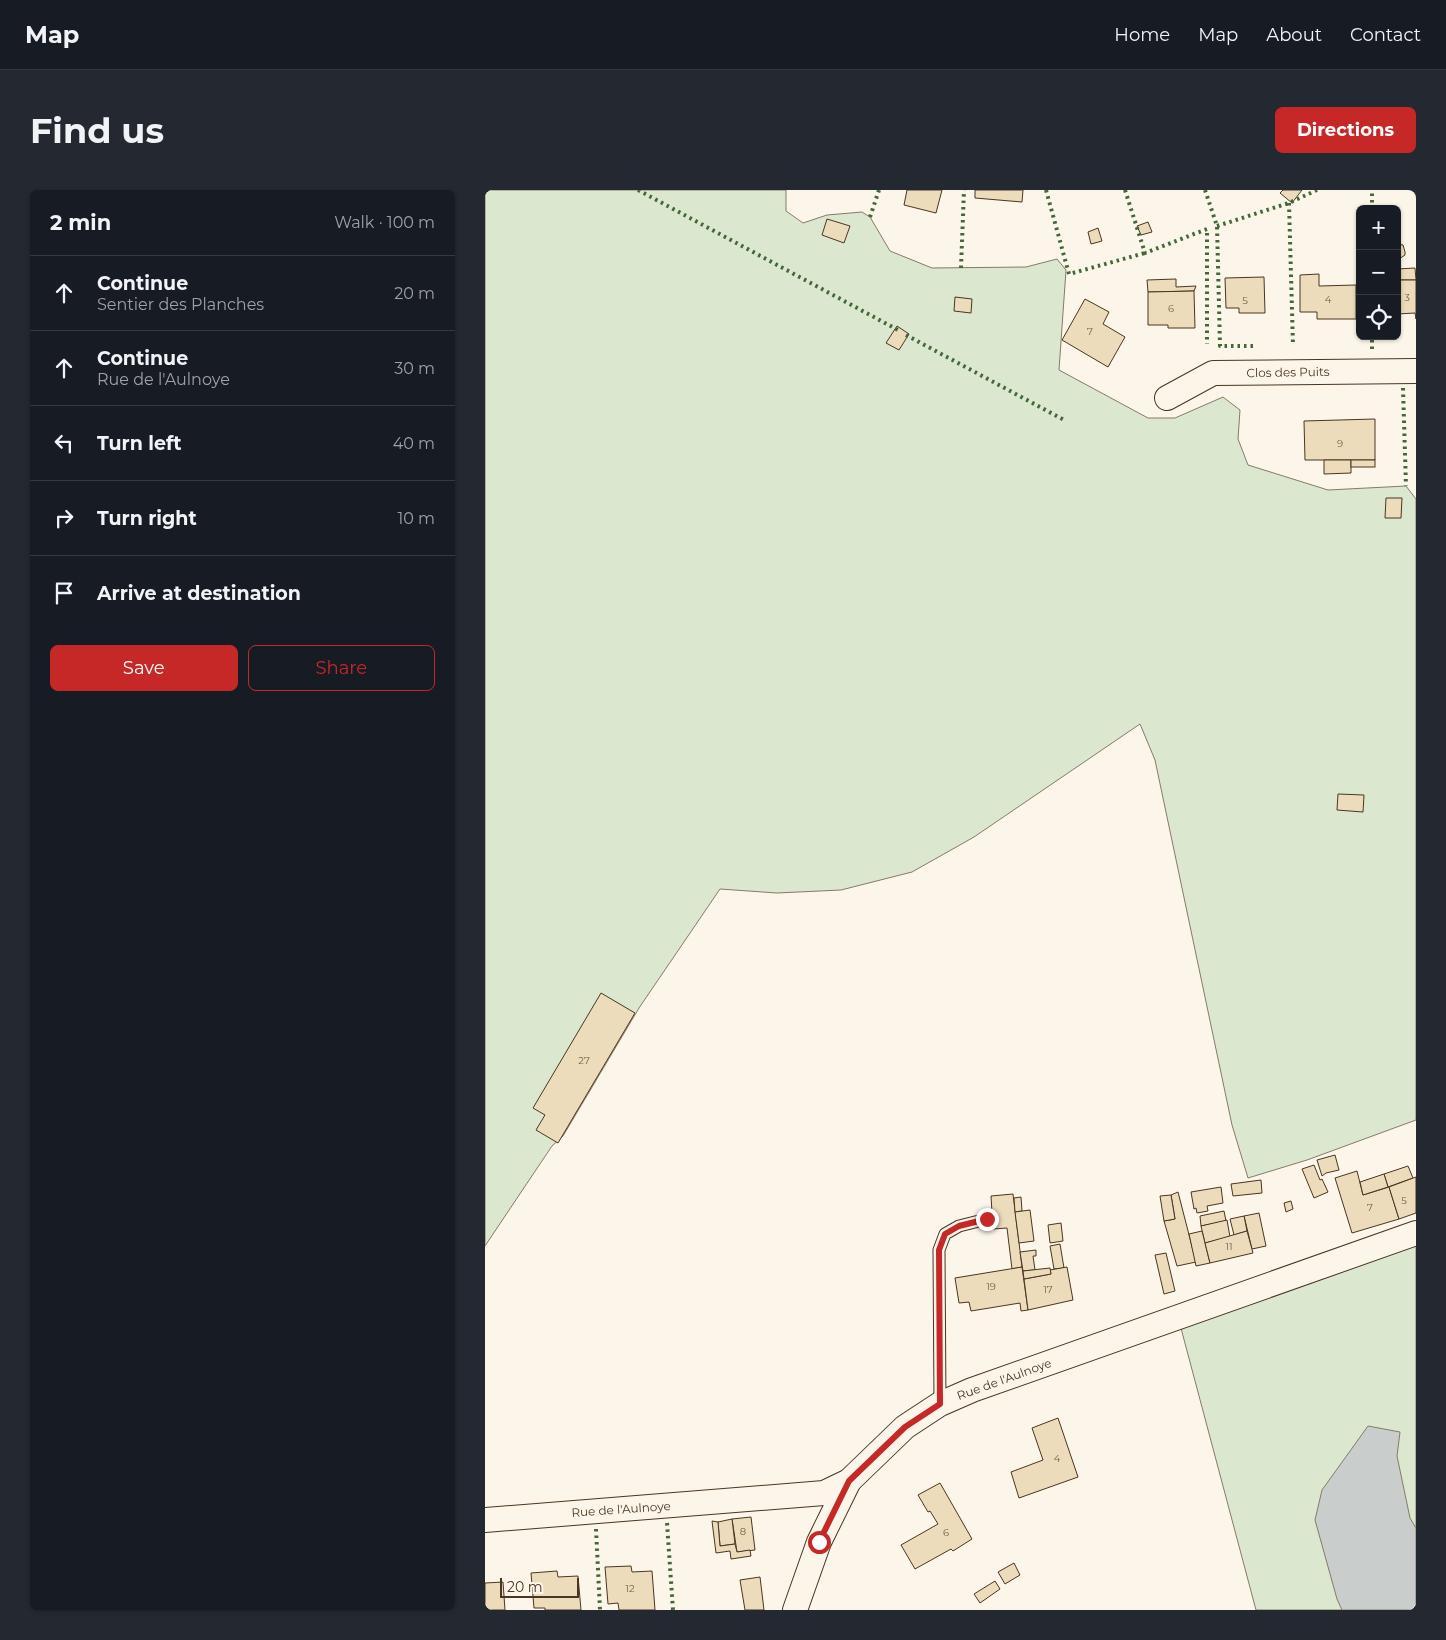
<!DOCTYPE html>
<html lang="en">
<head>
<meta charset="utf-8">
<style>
	body { margin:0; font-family:Montserrat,sans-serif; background:#242831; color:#f1f3f6 }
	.controls { position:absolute; right:15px; top:15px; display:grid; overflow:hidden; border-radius:8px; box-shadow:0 1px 4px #0004 }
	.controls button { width:45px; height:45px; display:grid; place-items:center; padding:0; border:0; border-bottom:1px solid #363941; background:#171b24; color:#f1f3f6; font:25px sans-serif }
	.scale { position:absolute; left:15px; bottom:12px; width:79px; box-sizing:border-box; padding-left:5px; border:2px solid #4a3520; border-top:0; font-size:14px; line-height:18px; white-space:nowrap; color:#4a3520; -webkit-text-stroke:4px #fbf6e9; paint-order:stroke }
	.stop { position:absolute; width:15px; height:15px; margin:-11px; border:4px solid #c62828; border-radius:50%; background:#fff }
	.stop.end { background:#c62828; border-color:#fff; box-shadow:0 1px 5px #0008 }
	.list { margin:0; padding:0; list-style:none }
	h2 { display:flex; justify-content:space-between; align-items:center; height:65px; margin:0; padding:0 20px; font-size:21px }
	h2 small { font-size:16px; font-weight:400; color:#9ea1a6 }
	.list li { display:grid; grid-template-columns:32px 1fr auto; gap:15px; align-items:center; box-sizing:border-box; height:75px; padding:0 20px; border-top:1px solid #363941 }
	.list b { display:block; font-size:19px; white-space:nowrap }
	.list p { margin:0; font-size:16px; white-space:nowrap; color:#9ea1a6 }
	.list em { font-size:16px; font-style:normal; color:#9ea1a6 }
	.actions { display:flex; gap:10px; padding:15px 20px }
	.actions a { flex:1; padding:11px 0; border:1px solid #c62828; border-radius:8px; text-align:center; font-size:18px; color:#c62828 }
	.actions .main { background:#c62828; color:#fff }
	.icon { flex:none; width:28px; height:28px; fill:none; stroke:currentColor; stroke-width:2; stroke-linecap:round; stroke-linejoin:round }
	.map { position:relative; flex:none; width:931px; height:1420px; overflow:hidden; border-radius:8px }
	header { display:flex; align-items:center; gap:30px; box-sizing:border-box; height:70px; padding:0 25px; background:#171b24; border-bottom:1px solid #363941 }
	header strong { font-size:24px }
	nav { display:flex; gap:28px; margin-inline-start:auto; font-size:18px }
	.intro { display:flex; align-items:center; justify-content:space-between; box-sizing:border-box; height:120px; padding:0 30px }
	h1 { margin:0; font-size:35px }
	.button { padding:12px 22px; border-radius:8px; background:#c62828; color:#fff; font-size:18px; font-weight:700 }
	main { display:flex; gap:30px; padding:0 30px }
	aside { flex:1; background:#171b24; border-radius:8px; box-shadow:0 1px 4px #0004 }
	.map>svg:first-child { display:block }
	.green { fill:#dce7d0; stroke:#887966 }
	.water { fill:#c9cecd; stroke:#887966 }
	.building { fill:#ecdcbc; stroke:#4a3520 }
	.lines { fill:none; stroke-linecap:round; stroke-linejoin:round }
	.lane-casing { stroke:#4a3520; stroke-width:13 }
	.street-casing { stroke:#4a3520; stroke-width:26 }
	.lane { stroke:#fbf6e9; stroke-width:11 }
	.street { stroke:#fbf6e9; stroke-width:24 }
	.hedge { stroke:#436837; stroke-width:4; stroke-dasharray:2.5 4; stroke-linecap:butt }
	.route { stroke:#c62828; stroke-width:6 }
	.labels { text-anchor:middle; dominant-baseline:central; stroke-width:4; stroke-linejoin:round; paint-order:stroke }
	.number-label { font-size:10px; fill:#725f47 }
	.street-label { font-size:12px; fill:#4a3520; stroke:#fbf6e9 }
</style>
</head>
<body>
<header>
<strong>Map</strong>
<nav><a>Home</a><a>Map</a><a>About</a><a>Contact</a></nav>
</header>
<div class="intro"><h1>Find us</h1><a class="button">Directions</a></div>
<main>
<aside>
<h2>2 min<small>Walk · 100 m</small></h2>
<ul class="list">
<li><svg class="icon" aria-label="ahead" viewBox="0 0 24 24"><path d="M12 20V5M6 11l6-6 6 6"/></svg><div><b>Continue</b><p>Sentier des Planches</p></div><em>20 m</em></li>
<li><svg class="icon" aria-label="ahead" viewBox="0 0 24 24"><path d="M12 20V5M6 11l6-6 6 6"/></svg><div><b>Continue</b><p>Rue de l'Aulnoye</p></div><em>30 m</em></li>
<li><svg class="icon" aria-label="left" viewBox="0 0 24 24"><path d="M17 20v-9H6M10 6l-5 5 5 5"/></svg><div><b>Turn left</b></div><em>40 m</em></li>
<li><svg class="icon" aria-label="right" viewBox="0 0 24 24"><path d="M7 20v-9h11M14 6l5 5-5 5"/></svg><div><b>Turn right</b></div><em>10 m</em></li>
<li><svg class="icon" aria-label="arrive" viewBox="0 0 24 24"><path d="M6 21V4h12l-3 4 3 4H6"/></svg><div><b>Arrive at destination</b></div></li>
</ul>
<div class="actions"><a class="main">Save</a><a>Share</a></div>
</aside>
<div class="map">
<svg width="931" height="1420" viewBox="0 0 931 1420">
	<rect width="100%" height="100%" fill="#fbf6e9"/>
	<!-- green -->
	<g class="green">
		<path d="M0,0H301V21L318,33L342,25L377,22L385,27L405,61L447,78L541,77L572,69L581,80L574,180L663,228H690L738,207L755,220L753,249L763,275L843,300L921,296L931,309V930L822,970L763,988L747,935L670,570L655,534L489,647L427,682L356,700L292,703L235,699L154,818L78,946L67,956L0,1056Z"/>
		<path d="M931,1043V1420H771L693,1127Z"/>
	</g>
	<!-- water -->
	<path class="water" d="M883,1236L915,1242L912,1266L925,1328L931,1338V1420H857L852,1409L830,1330L837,1300Z"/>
	<!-- building -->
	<g class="building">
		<path d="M422,0H457L451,23L419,15Z"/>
		<path d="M490,0H538L537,12L490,8Z"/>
		<path d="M798,0H817L807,13L795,3Z"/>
		<path d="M342,29L365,36L359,53L337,45Z"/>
		<path d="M663,32L667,42L656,45L652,36Z"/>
		<path d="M613,38L617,51L606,54L603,42Z"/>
		<path d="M912,54L918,55L920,62V65L914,69H912Z"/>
		<path d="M930,78L931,90H912V79Z"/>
		<path d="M834,84V96L871,95V129H832V122H815V85Z"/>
		<path d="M779,87L780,123H754V118H741L740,88Z"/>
		<path d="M691,89V97L711,96L709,101L663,102L662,90Z"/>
		<path d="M912,90H931V129L930,123L912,124Z"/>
		<path d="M709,101L710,138H683V135H663V102Z"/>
		<path d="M470,107L487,109L486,123L469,121Z"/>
		<path d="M600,109L624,122L618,134L640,147L623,177L577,150Z"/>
		<path d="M412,136L424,144L414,160L401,153Z"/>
		<path d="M890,229V270H820L819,231Z"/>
		<path d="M839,270H866V283L839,284Z"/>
		<rect x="866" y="270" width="24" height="7"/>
		<path d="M901,308H917L916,328H900Z"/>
		<path d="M853,604L879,605L878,622L852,620Z"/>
		<path d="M116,803L150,823L73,953L51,940L60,925L48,918Z"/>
		<path d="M850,965L854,980L841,983L837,986L832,970Z"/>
		<path d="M829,975L835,990L837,989L843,1002L829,1008L817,979Z"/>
		<path d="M923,976L928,988L903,997L899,984Z"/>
		<path d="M872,981L878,1005L904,997L914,1029L867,1043L850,988Z"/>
		<path d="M899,984L903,997L878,1005L875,992Z"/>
		<path d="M931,987V1023L914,1029L904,997Z"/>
		<path d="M776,990L777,1003L748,1006L746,994Z"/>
		<path d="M736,997L738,1013L722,1016L723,1021L712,1023L711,1018L709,1019L706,1002Z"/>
		<path d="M693,1002L711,1072L692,1076L679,1031L690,1029L686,1005Z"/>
		<path d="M528,1004L537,1077L527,1079L522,1038L508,1039L506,1006Z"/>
		<path d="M686,1005L690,1029L679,1031L675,1006Z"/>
		<path d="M536,1007L537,1021L530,1022L529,1008Z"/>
		<path d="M806,1011L808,1019L801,1022L799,1013Z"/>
		<path d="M545,1020L549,1051L534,1053L530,1022Z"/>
		<path d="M739,1021L741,1031L716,1036L715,1026Z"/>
		<path d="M774,1023L781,1056L767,1059L759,1026Z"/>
		<path d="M759,1026L762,1041L749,1045L745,1029Z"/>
		<path d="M742,1030L745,1047L720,1053L716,1036Z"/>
		<path d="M576,1033L578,1051L565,1053L563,1035Z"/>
		<path d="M717,1041L725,1073L711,1076L704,1044Z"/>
		<path d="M762,1041L768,1063L725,1073L720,1053Z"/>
		<path d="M575,1054L579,1078L569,1079L565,1056Z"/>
		<path d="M551,1060V1066H548L550,1080L538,1081L535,1062Z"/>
		<path d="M681,1063L690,1101L679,1104L670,1065Z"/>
		<path d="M537,1077L543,1120L536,1121L535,1113L486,1121L484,1112L474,1113L470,1088Z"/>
		<path d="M582,1077L588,1110L543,1120L539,1089L566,1084L565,1080Z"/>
		<path d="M565,1078L566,1084L539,1089L538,1081Z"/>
		<path d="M573,1228L593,1287L534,1308L526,1282L558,1270L547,1238Z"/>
		<path d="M455,1293L487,1349L468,1361L466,1359L430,1379L416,1355L453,1334L445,1321L443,1322L433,1305Z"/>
		<path d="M266,1327L270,1360L252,1362L247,1329Z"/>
		<path d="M247,1329L250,1354L235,1356L233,1332Z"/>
		<path d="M227,1331L233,1332L235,1356L250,1354L252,1362L265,1360L266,1366L246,1369L245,1361L231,1363Z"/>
		<path d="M529,1373L535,1385L520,1394L513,1382Z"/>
		<path d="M146,1376L147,1382L167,1381L170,1420H134L133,1413L123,1414L120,1377Z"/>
		<path d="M72,1381L73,1387L93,1386L96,1420H60V1418H49L46,1383Z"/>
		<path d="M275,1387L279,1420H260L255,1390Z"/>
		<path d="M510,1391L515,1399L495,1413L489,1404Z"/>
		<path d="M18,1392L20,1420H0V1393Z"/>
	</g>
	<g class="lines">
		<defs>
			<path id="lane" d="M455,1214L454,1060L460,1044L474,1036L502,1029"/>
			<g id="street">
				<path d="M682,208L728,183L931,181"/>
				<path d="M0,1330L339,1303L364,1291L420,1237L455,1214L487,1200L931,1043"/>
				<path d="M310,1420L334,1352L364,1291"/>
			</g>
		</defs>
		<!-- lane casing -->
		<use href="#lane" class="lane-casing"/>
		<!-- street casing -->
		<use href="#street" class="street-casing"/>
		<!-- lane -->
		<use href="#lane" class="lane"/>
		<!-- street -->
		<use href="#street" class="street"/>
		<!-- hedge -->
		<g class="hedge">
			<path d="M153,0L413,140"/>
			<path d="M561,0L584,84L660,63"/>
			<path d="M640,0L660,63L722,39V154"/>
			<path d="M720,0L732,36L735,156H768"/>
			<path d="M804,13L808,156"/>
			<path d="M887,19V0"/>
			<path d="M385,27L394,0"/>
			<path d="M732,36L804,13L832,0"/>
			<path d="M476,78L479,0"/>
			<path d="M421,145L581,231"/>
			<path d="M887,159V146"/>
			<path d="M918,198L921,296"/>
			<path d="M182,1333L188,1420"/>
			<path d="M111,1339L115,1420"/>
		</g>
	</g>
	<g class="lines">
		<!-- route -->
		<path class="route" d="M334,1352L364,1291L420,1237L455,1214L454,1060L460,1044L474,1036L502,1029"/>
	</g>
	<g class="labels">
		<!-- number labels -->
		<g class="number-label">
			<text x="922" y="107">3</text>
			<text x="843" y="109">4</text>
			<text x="760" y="110">5</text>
			<text x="686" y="118">6</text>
			<text x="605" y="141">7</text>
			<text x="855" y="253">9</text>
			<text x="99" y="870">27</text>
			<text x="919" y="1010">5</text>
			<text x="885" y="1017">7</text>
			<text x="744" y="1056">11</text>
			<text x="506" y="1096">19</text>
			<text x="563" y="1099">17</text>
			<text x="572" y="1268">4</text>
			<text x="258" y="1341">8</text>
			<text x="461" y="1342">6</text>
			<text x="145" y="1398">12</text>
		</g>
		<!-- street labels -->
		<g class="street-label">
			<text transform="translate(803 182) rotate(-1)">Clos des Puits</text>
			<text transform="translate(519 1189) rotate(-20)">Rue de l'Aulnoye</text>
			<text transform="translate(136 1319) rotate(-4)">Rue de l'Aulnoye</text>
		</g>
	</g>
</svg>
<div class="controls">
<button>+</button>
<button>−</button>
<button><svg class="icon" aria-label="locate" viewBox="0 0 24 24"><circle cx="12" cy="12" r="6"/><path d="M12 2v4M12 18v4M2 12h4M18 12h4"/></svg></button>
</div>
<div class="scale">20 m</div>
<div class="stop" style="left:334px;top:1352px"></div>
<div class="stop end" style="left:502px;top:1029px"></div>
</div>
</main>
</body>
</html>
